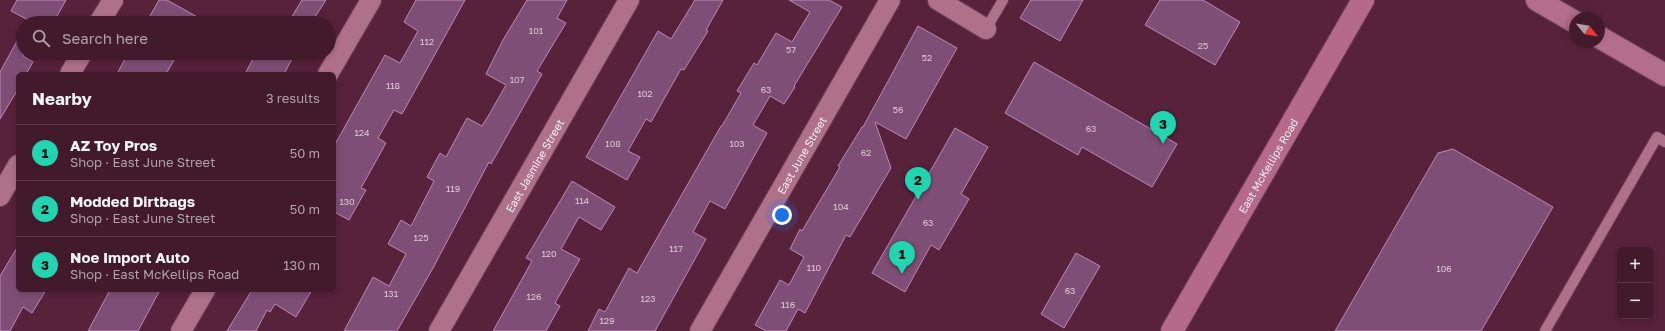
<!DOCTYPE html>
<html lang="en">
<head>
<meta charset="utf-8">
<style>
	body { margin:0; font-family:"Golos Text",sans-serif; background:#4c2738; color:#f1f3f6 }
	.controls { position:absolute; right:12px; bottom:12px; display:grid; overflow:hidden; border-radius:6px; box-shadow:0 2px 6px #0003 }
	.controls button { width:36px; height:36px; display:grid; place-items:center; padding:0; border:0; border-bottom:1px solid #5a3848; background:#421a2c; color:#f1f3f6; font:20px sans-serif }
	.compass { position:absolute; left:1569px; top:12px; width:36px; height:36px; border-radius:50%; background:#421a2c; box-shadow:0 2px 6px #0003; rotate:120deg }
	.you { position:absolute; left:782px; top:215px; width:14px; height:14px; margin:-10px; border:3px solid #fff; border-radius:50%; background:#1a73e8; box-shadow:0 0 0 6px #1a73e833 }
	.badge { display:grid; place-items:center; width:26px; height:26px; border-radius:50%; background:#21d5b0; color:#111; font-size:13px; font-weight:700 }
	.pin { position:absolute; translate:-50% -33px; filter:drop-shadow(0 1px 2px #0008) }
	.pin::after { content:''; position:absolute; top:21px; width:14px; height:12px; background:inherit; clip-path:polygon(0 0,100% 0,50% 100%) }
	.list { margin:0; padding:0; list-style:none }
	h2 { display:flex; justify-content:space-between; align-items:center; height:52px; margin:0; padding:0 16px; font-size:17px }
	h2 small { font-size:13px; font-weight:400; color:#aea1a9 }
	.list li { display:grid; grid-template-columns:26px 1fr auto; gap:12px; align-items:center; box-sizing:border-box; height:56px; padding:0 16px; border-top:1px solid #5a3848 }
	.list b { display:block; font-size:15px; white-space:nowrap }
	.list p { margin:0; font-size:13px; white-space:nowrap; color:#aea1a9 }
	.list em { font-size:13px; font-style:normal; color:#aea1a9 }
	.icon { flex:none; width:22px; height:22px; fill:none; stroke:currentColor; stroke-width:2; stroke-linecap:round; stroke-linejoin:round }
	.map { position:relative; flex:none; width:1665px; height:331px; overflow:hidden }
	.search { position:absolute; background:#421a2c; box-shadow:0 2px 6px #0003; left:16px; top:16px; width:320px; height:44px; display:flex; align-items:center; gap:10px; box-sizing:border-box; padding:0 14px; border-radius:22px; color:#aea1a9; font-size:15px }
	.panel { position:absolute; background:#421a2c; box-shadow:0 2px 6px #0003; left:16px; top:72px; width:320px; height:220px; border-radius:6px }
	.map>svg:first-child { display:block }
	.building { fill:#7f4e76; stroke:#bd88b2 }
	.lines { fill:none; stroke-linecap:round; stroke-linejoin:round }
	.lane-casing { stroke:#6e4359; stroke-width:12 }
	.street-casing { stroke:#6e4359; stroke-width:22 }
	.secondary-casing { stroke:#6e4359; stroke-width:24 }
	.primary-casing { stroke:#6e4359; stroke-width:24 }
	.lane { stroke:#af718a; stroke-width:10 }
	.street { stroke:#af718a; stroke-width:20 }
	.secondary { stroke:#b26e8a; stroke-width:22 }
	.primary { stroke:#b56a8a; stroke-width:22 }
	.labels { text-anchor:middle; dominant-baseline:central; stroke-width:3; stroke-linejoin:round; paint-order:stroke }
	.number-label { font-size:9px; fill:#dec8d5 }
	.street-label { font-size:11px; fill:#fef0f5; stroke:#58223b }
</style>
</head>
<body>
<div class="map">
<svg width="1665" height="331" viewBox="0 0 1665 331">
	<rect width="100%" height="100%" fill="#58223b"/>
	<!-- building -->
	<g class="building">
		<path d="M17,0H66L53,23H34L11,11Z"/>
		<path d="M159,0H167L208,23H146Z"/>
		<path d="M302,0H326L311,23H288Z"/>
		<path d="M416,0H465L402,114L394,110L378,138L386,143L361,188L366,190L349,220L334,212V146L385,55L400,63L418,31L404,22Z"/>
		<path d="M527,0H567L557,18L566,23L537,71L542,74L491,164L489,162L433,268L397,331H344L373,277L389,286L406,254L388,244L401,220L411,226L434,181L427,177L440,153L446,157L467,118L482,126L490,113L506,85L486,74L503,40Z"/>
		<path d="M695,0H723L706,30L708,31L684,70L681,69L651,122L646,119L628,151L640,157L627,180L586,157L658,31L671,39Z"/>
		<path d="M789,0H829L842,7L794,86L795,87L784,104L770,96L753,125L767,133L725,209L710,201L693,232L706,239L655,331H588L599,309L605,312L629,268L637,273L721,126H722L741,93L737,91L754,63L757,65L776,33L792,42L810,12Z"/>
		<path d="M1031,0H1083L1060,41L1020,18Z"/>
		<path d="M1160,0H1203L1240,22L1215,65L1145,25Z"/>
		<path d="M918,26L957,48L906,139L875,122L891,168L850,237L846,235L805,313L798,309L786,331H766L755,325L780,280L789,285L804,257L790,249L800,229L802,231L840,167L838,166L862,127H863Z"/>
		<path d="M23,30V56L33,62L26,74H18V89L0,119V72Z"/>
		<path d="M128,53H178L166,74H117Z"/>
		<path d="M256,53H295L284,74H245Z"/>
		<path d="M1034,62L1177,144L1152,187L1082,147L1078,155L1005,113Z"/>
		<path d="M955,128L988,147L961,194L969,199L939,250L931,245L905,292L872,273Z"/>
		<path d="M1453,149L1553,207L1481,331H1335L1438,153Z"/>
		<path d="M572,181L615,207L601,230L579,217L561,249L580,259L555,303L560,306L546,331H493L532,261L526,258Z"/>
		<path d="M18,246V290H46L32,313L23,307L10,331H0V276Z"/>
		<path d="M1076,253L1100,266L1064,328L1041,314Z"/>
		<path d="M110,290H160L138,331H88Z"/>
		<path d="M252,290H312L296,317L275,304L270,312L267,310L256,331H227Z"/>
	</g>
	<g class="lines">
		<defs>
			<g id="lane">
				<path d="M986,29L1003,0"/>
				<path d="M1545,331L1657,137L1665,142"/>
			</g>
			<g id="street">
				<path d="M938,0L986,29"/>
				<path d="M99,23L113,0"/>
				<path d="M70,74L82,53"/>
				<path d="M328,74L371,0"/>
				<path d="M0,196L18,165"/>
				<path d="M181,331L205,290"/>
				<path id="s1" d="M439,331L629,0"/>
				<path id="s2" d="M700,331L890,0"/>
			</g>
			<g id="secondary">
				<path d="M1537,0L1575,22"/>
				<path d="M1599,37L1665,75"/>
			</g>
			<g id="primary">
				<path id="s3" d="M1172,331L1363,0"/>
			</g>
		</defs>
		<!-- lane casing -->
		<use href="#lane" class="lane-casing"/>
		<!-- street casing -->
		<use href="#street" class="street-casing"/>
		<!-- secondary casing -->
		<use href="#secondary" class="secondary-casing"/>
		<!-- primary casing -->
		<use href="#primary" class="primary-casing"/>
		<!-- lane -->
		<use href="#lane" class="lane"/>
		<!-- street -->
		<use href="#street" class="street"/>
		<!-- secondary -->
		<use href="#secondary" class="secondary"/>
		<!-- primary -->
		<use href="#primary" class="primary"/>
	</g>
	<g class="labels">
		<!-- number labels -->
		<g class="number-label">
			<text x="536" y="30">101</text>
			<text x="427" y="41">112</text>
			<text x="1203" y="45">25</text>
			<text x="791" y="49">57</text>
			<text x="927" y="57">52</text>
			<text x="517" y="79">107</text>
			<text x="393" y="85">118</text>
			<text x="766" y="89">63</text>
			<text x="645" y="93">102</text>
			<text x="898" y="109">56</text>
			<text x="1091" y="128">63</text>
			<text x="362" y="132">124</text>
			<text x="613" y="143">108</text>
			<text x="737" y="143">103</text>
			<text x="866" y="152">62</text>
			<text x="453" y="188">119</text>
			<text x="582" y="200">114</text>
			<text x="347" y="201">130</text>
			<text x="841" y="206">104</text>
			<text x="928" y="222">63</text>
			<text x="421" y="237">125</text>
			<text x="676" y="248">117</text>
			<text x="549" y="253">120</text>
			<text x="814" y="267">110</text>
			<text x="1444" y="268">106</text>
			<text x="1070" y="290">63</text>
			<text x="391" y="293">131</text>
			<text x="534" y="296">126</text>
			<text x="648" y="298">123</text>
			<text x="788" y="304">116</text>
			<text x="607" y="320">129</text>
		</g>
		<!-- street labels -->
		<g class="street-label">
			<text stroke="none"><textPath href="#s2" startOffset="203">East June Street</textPath></text>
			<text stroke="none"><textPath href="#s3" startOffset="191">East McKellips Road</textPath></text>
			<text stroke="none"><textPath href="#s1" startOffset="191">East Jasmine Street</textPath></text>
		</g>
	</g>
</svg>
<div class="controls">
<button>+</button>
<button>−</button>
</div>
<svg class="compass" viewBox="-18 -18 36 36"><path d="M0-13l5 13h-10z" fill="#e53935"/><path d="M0 13l5-13h-10z" fill="#aea1a9"/></svg>
<div class="you"></div>
<div class="pin badge" style="left:902px;top:274px">1</div>
<div class="pin badge" style="left:918px;top:200px">2</div>
<div class="pin badge" style="left:1163px;top:144px">3</div>
<div class="search"><svg class="icon" aria-label="search" viewBox="0 0 24 24"><circle cx="10" cy="10" r="6"/><path d="M15 15l6 6"/></svg>Search here</div>
<section class="panel">
<h2>Nearby<small>3 results</small></h2>
<ul class="list">
<li><span class="badge">1</span><div><b>AZ Toy Pros</b><p>Shop · East June Street</p></div><em>50 m</em></li>
<li><span class="badge">2</span><div><b>Modded Dirtbags</b><p>Shop · East June Street</p></div><em>50 m</em></li>
<li><span class="badge">3</span><div><b>Noe Import Auto</b><p>Shop · East McKellips Road</p></div><em>130 m</em></li>
</ul>
</section>
</div>
</body>
</html>
